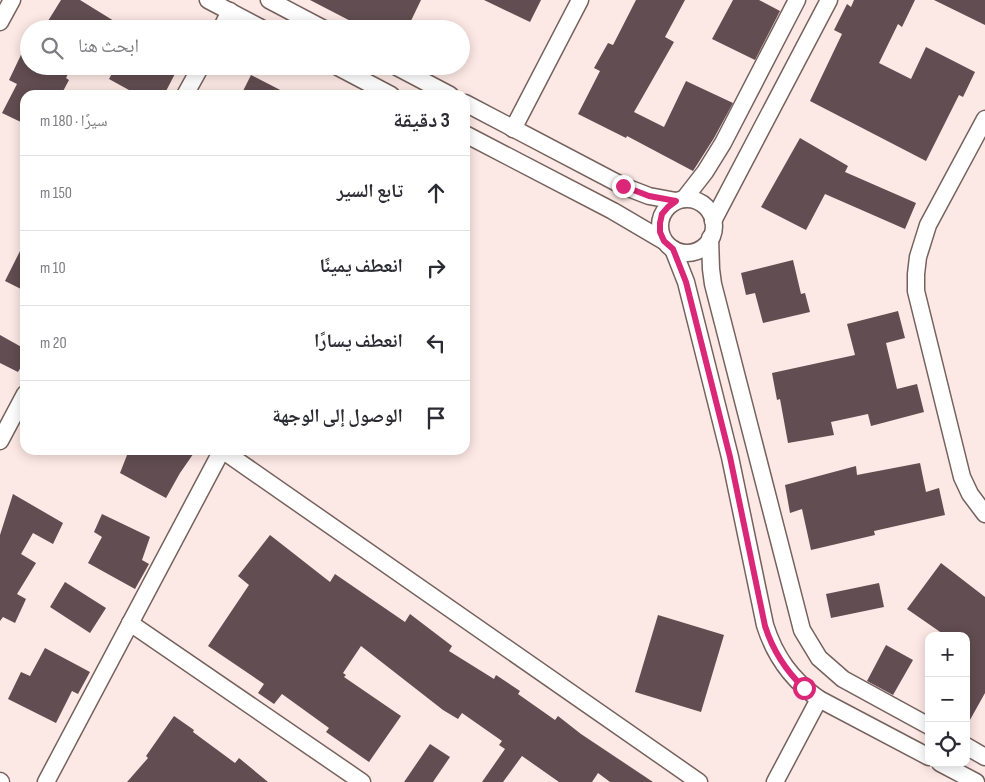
<!DOCTYPE html>
<html lang="ar">
<head>
<meta charset="utf-8">
<style>
	body { margin:0; font-family:"Sofia Sans Condensed","Noto Naskh Arabic",sans-serif; background:#f7f7f7; color:#2b2b33; direction:rtl }
	.controls { position:absolute; right:15px; bottom:15px; display:grid; overflow:hidden; border-radius:10px; box-shadow:0 2px 12px #0003 }
	.controls button { width:45px; height:45px; display:grid; place-items:center; padding:0; border:0; border-bottom:1px solid #e1e1e2; background:#fff; color:#2b2b33; font:25px sans-serif }
	.stop { position:absolute; width:15px; height:15px; margin:-11px; border:4px solid #db2777; border-radius:50%; background:#fff }
	.stop.end { background:#db2777; border-color:#fff; box-shadow:0 1px 5px #0008 }
	.list { margin:0; padding:0; list-style:none }
	h2 { display:flex; justify-content:space-between; align-items:center; height:65px; margin:0; padding:0 20px; font-size:21px }
	h2 small { font-size:16px; font-weight:400; color:#7c7c81 }
	.list li { display:grid; grid-template-columns:32px 1fr auto; gap:15px; align-items:center; box-sizing:border-box; height:75px; padding:0 20px; border-top:1px solid #e1e1e2 }
	.list b { display:block; font-size:19px; white-space:nowrap }
	.list em { font-size:16px; font-style:normal; color:#7c7c81 }
	.icon { flex:none; width:28px; height:28px; fill:none; stroke:currentColor; stroke-width:2; stroke-linecap:round; stroke-linejoin:round }
	.map { position:relative; flex:none; width:985px; height:782px; overflow:hidden; direction:ltr }
	.search { position:absolute; background:#fff; box-shadow:0 2px 12px #0003; left:20px; top:20px; width:450px; height:55px; display:flex; align-items:center; gap:12px; box-sizing:border-box; padding:0 18px; border-radius:28px; color:#7c7c81; font-size:19px }
	.panel { position:absolute; background:#fff; box-shadow:0 2px 12px #0003; left:20px; top:90px; width:450px; height:365px; border-radius:15px; direction:rtl }
	.map>svg:first-child { display:block }
	.building { fill:#614d52 }
	.lines { fill:none; stroke-linecap:round; stroke-linejoin:round }
	.street-casing { stroke:#76625d; stroke-width:19 }
	.street { stroke:#fff; stroke-width:16 }
	.route { stroke:#db2777; stroke-width:6 }
</style>
</head>
<body>
<div class="map">
<svg width="985" height="782" viewBox="0 0 985 782">
	<rect width="100%" height="100%" fill="#fce8e4"/>
	<!-- building -->
	<g class="building">
		<path d="M61,0H80L127,29H43Z"/>
		<path d="M310,0H421L407,29H366Z"/>
		<path d="M484,0H541L530,22Z"/>
		<path d="M636,0H685L665,37L674,42L634,112L664,127L686,81L733,103L714,138L693,171L627,136L626,138L578,114L600,71L594,68L608,43L613,45Z"/>
		<path d="M733,0H759L780,11L755,60L712,39Z"/>
		<path d="M854,0H915L902,27L898,24L879,63L911,79L926,47L975,72L963,97L959,95L926,161L810,101L842,34L834,30L847,4L851,7Z"/>
		<path d="M934,0H985V25Z"/>
		<path d="M29,38V66H72L66,78L69,80L61,95H25V124L2,113L17,84L9,80Z"/>
		<path d="M116,66H179L164,95H138L109,79Z"/>
		<path d="M251,75L290,95H241Z"/>
		<path d="M800,138L848,166L845,172L916,203L905,229L825,194L806,230L761,207Z"/>
		<path d="M25,241V291L5,281Z"/>
		<path d="M793,260L801,294L805,293L810,312L763,323L755,293L746,295L741,273Z"/>
		<path d="M898,311L905,338L886,343L897,389L917,384L924,412L871,426L868,414L831,422L834,435L788,443L780,399L777,400L772,373L855,355L847,324Z"/>
		<path d="M0,335L25,349V360L18,372L0,363Z"/>
		<path d="M129,450H196L180,473L166,498L120,473Z"/>
		<path d="M920,463L926,492L939,488L945,515L874,531L875,535L811,550L802,509L790,513L785,485L856,466L857,475Z"/>
		<path d="M13,494L63,523L53,544L33,533L21,554L36,563L17,594L26,599L15,623L3,617L0,621V535Z"/>
		<path d="M102,514L150,537L142,560L149,564L135,589L88,563L102,537L94,532Z"/>
		<path d="M270,535L330,582L335,574L405,622L410,614L452,646L449,651L494,679L496,675L520,691L518,694L555,720L558,716L581,734L653,782H610L598,773L592,782H559L522,756L503,782H482L505,749L499,745L502,741L462,713L458,719L443,710L361,646L343,673L346,675L344,677L401,716L369,762L326,732L329,728L282,694L274,704L258,693L264,684L208,646L249,585L238,576Z"/>
		<path d="M941,563L985,597V693L966,727V636H946L907,609Z"/>
		<path d="M65,582L106,608L90,633L50,607Z"/>
		<path d="M879,583L884,607L831,618L826,594Z"/>
		<path d="M658,615L724,635L701,712L635,692Z"/>
		<path d="M886,645L913,660L893,695L867,681Z"/>
		<path d="M45,648L90,672L78,694L72,691L56,723L8,699L21,672L30,676Z"/>
		<path d="M174,716L194,730L193,732L235,763L239,758L268,782H127L148,758L146,756Z"/>
		<path d="M430,744L450,757L433,782H404Z"/>
	</g>
	<g class="lines">
		<defs>
			<g id="street">
				<path d="M208,0L263,29"/>
				<path d="M269,0L324,29"/>
				<path d="M0,22L12,0"/>
				<path d="M221,29L230,11"/>
				<path d="M336,66L391,95"/>
				<path d="M395,66L450,95"/>
				<path d="M185,95L201,66"/>
				<path d="M465,103L623,186L649,196L676,201"/>
				<path d="M985,119L928,225L918,257L916,274V291L962,477L970,494L985,514"/>
				<path d="M513,129L580,0"/>
				<path d="M465,134L613,211L664,241"/>
				<path d="M684,199L705,172L723,143L797,0"/>
				<circle cx="687" cy="226" r="27"/>
				<path d="M713,221L829,0"/>
				<path d="M710,238L711,269L713,284L802,630L819,658L843,679L929,726"/>
				<path d="M673,249L686,282L730,457L765,625C775,657 792,680 819,699L929,757"/>
				<path d="M0,441L25,394"/>
				<path d="M222,450L699,782"/>
				<path d="M130,623L362,782"/>
				<path d="M966,746L985,757"/>
				<path d="M940,763L976,782"/>
				<path d="M0,781L1,782"/>
				<path d="M46,782L222,450"/>
				<path d="M775,782L819,699"/>
			</g>
		</defs>
		<!-- street casing -->
		<use href="#street" class="street-casing"/>
		<!-- street -->
		<use href="#street" class="street"/>
	</g>
	<g class="lines">
		<!-- route -->
		<path class="route" d="M623,186L649,196L676,201L668,207L662,214L660,223V232L664,241L673,249L686,282L730,457L765,626C773,651 785,670 804,688"/>
	</g>
</svg>
<div class="controls">
<button>+</button>
<button>−</button>
<button><svg class="icon" aria-label="locate" viewBox="0 0 24 24"><circle cx="12" cy="12" r="6"/><path d="M12 2v4M12 18v4M2 12h4M18 12h4"/></svg></button>
</div>
<div class="stop" style="left:804px;top:688px"></div>
<div class="stop end" style="left:623px;top:186px"></div>
<div class="search"><svg class="icon" aria-label="search" viewBox="0 0 24 24"><circle cx="10" cy="10" r="6"/><path d="M15 15l6 6"/></svg>ابحث هنا</div>
<section class="panel">
<h2>3 دقيقة<small>سيرًا · 180 m</small></h2>
<ul class="list">
<li><svg class="icon" aria-label="ahead" viewBox="0 0 24 24"><path d="M12 20V5M6 11l6-6 6 6"/></svg><div><b>تابع السير</b></div><em>150 m</em></li>
<li><svg class="icon" aria-label="right" viewBox="0 0 24 24"><path d="M7 20v-9h11M14 6l5 5-5 5"/></svg><div><b>انعطف يمينًا</b></div><em>10 m</em></li>
<li><svg class="icon" aria-label="left" viewBox="0 0 24 24"><path d="M17 20v-9H6M10 6l-5 5 5 5"/></svg><div><b>انعطف يسارًا</b></div><em>20 m</em></li>
<li><svg class="icon" aria-label="arrive" viewBox="0 0 24 24"><path d="M6 21V4h12l-3 4 3 4H6"/></svg><div><b>الوصول إلى الوجهة</b></div></li>
</ul>
</section>
</div>
</body>
</html>
